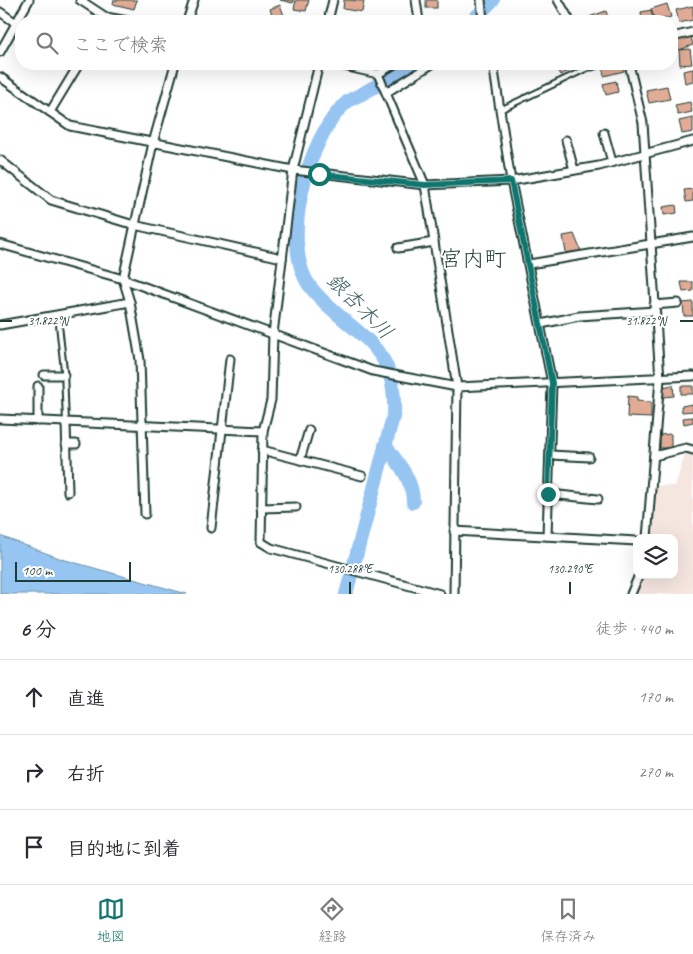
<!DOCTYPE html>
<html lang="ja">
<head>
<meta charset="utf-8">
<style>
	body { margin:0; font-family:Caveat,"Klee One",sans-serif; background:#f7f7f7; color:#2b2b33 }
	.controls { position:absolute; right:15px; bottom:15px; display:grid; overflow:hidden; border-radius:10px; box-shadow:0 5px 20px #0002 }
	.controls button { width:45px; height:45px; display:grid; place-items:center; padding:0; border:0; border-bottom:1px solid #e1e1e2; background:#fff; color:#2b2b33; font:25px sans-serif }
	.scale { position:absolute; left:15px; bottom:12px; width:116px; box-sizing:border-box; padding-left:5px; border:2px solid #1f3d34; border-top:0; font-size:14px; line-height:18px; white-space:nowrap; color:#1f3d34; -webkit-text-stroke:4px #fff; paint-order:stroke }
	.stop { position:absolute; width:15px; height:15px; margin:-11px; border:4px solid #0f766e; border-radius:50%; background:#fff }
	.stop.end { background:#0f766e; border-color:#fff; box-shadow:0 1px 5px #0008 }
	.list { margin:0; padding:0; list-style:none }
	h2 { display:flex; justify-content:space-between; align-items:center; height:65px; margin:0; padding:0 20px; font-size:21px }
	h2 small { font-size:16px; font-weight:400; color:#7c7c81 }
	.list li { display:grid; grid-template-columns:32px 1fr auto; gap:15px; align-items:center; box-sizing:border-box; height:75px; padding:0 20px; border-top:1px solid #e1e1e2 }
	.list b { display:block; font-size:19px; white-space:nowrap }
	.list em { font-size:16px; font-style:normal; color:#7c7c81 }
	.icon { flex:none; width:28px; height:28px; fill:none; stroke:currentColor; stroke-width:2; stroke-linecap:round; stroke-linejoin:round }
	.map { position:relative; flex:none; width:693px; height:594px; overflow:hidden }
	.search { position:absolute; background:#fff; box-shadow:0 5px 20px #0002; left:15px; right:15px; top:15px; height:55px; display:flex; align-items:center; gap:12px; box-sizing:border-box; padding:0 18px; border-radius:20px; color:#7c7c81; font-size:19px }
	.sheet { height:290px; background:#fff }
	nav { display:flex; justify-content:space-around; align-items:center; box-sizing:border-box; height:70px; border-top:1px solid #e1e1e2; background:#fff; font-size:14px; color:#7c7c81 }
	nav a { display:grid; justify-items:center; gap:2px }
	nav .on { color:#0f766e }
	.map>svg:first-child { display:block }
	.built { fill:#f6e6e0 }
	.water { fill:#97c5f2; stroke:#678fa6 }
	.lines { fill:none; stroke-linecap:round; stroke-linejoin:round }
	.river { stroke:#97c5f2; stroke-width:14 }
	.building { fill:#e1ab96; stroke:#1f3d34 }
	.lane-casing { stroke:#1f3d34; stroke-width:8 }
	.street-casing { stroke:#1f3d34; stroke-width:11 }
	.lane { stroke:#fff; stroke-width:4 }
	.street { stroke:#fff; stroke-width:7 }
	.route { stroke:#0f766e; stroke-width:6 }
	.ticks { fill:none; stroke:#1f3d34; stroke-width:2 }
	.labels { text-anchor:middle; dominant-baseline:central; stroke-width:4; stroke-linejoin:round; paint-order:stroke }
	.water-label { font-size:21px; font-style:italic; fill:#3d5f64; stroke:#fff }
	.quarter-label { font-size:22px; fill:#1f3d34; stroke:#fff }
	.ticks-label { font-size:12px; text-anchor:middle; fill:#1f3d34; stroke:#fff; stroke-width:4; stroke-linejoin:round; paint-order:stroke }
</style>
</head>
<body>
<div class="map">
<svg width="693" height="594" viewBox="0 0 693 594">
	<rect width="100%" height="100%" fill="#fff"/>
	<filter id="ink" filterUnits="userSpaceOnUse"><feTurbulence type="fractalNoise" baseFrequency=".02" numOctaves="2"/><feDisplacementMap in="SourceGraphic" scale="10" xChannelSelector="R" yChannelSelector="G"/><feConvolveMatrix kernelMatrix="1 2 1 2 8 2 1 2 1" color-interpolation-filters="sRGB"/></filter>
	<g filter="url(#ink)">
		<!-- built -->
		<path class="built" d="M686,451L693,453V594H634L642,575H674V538H652L655,485L675,486Z"/>
		<!-- water -->
		<path class="water" d="M0,536L62,559L187,594H0Z"/>
		<g class="lines">
			<!-- river -->
			<g class="river">
				<path d="M472,21L493,0"/>
				<path d="M385,445C398,463 413,479 413,502"/>
				<path d="M346,594L394,413C397,340 350,335 312,289C277,247 308,135 347,102C352,98 361,95 367,91C384,82 400,73 417,64"/>
			</g>
		</g>
		<!-- building -->
		<g class="building">
			<path d="M114,0H137L134,9L113,4Z"/>
			<path d="M280,0H294L293,3Z"/>
			<path d="M296,0H309L306,11L294,9Z"/>
			<path d="M344,0L364,1L362,12L343,9Z"/>
			<rect x="426" y="0" width="11" height="8"/>
			<path d="M667,4L671,17L655,21L651,9Z"/>
			<path d="M280,5L285,18L274,21L270,9Z"/>
			<path d="M693,6V20L679,23L676,10Z"/>
			<path d="M651,10L653,19L642,21L641,12Z"/>
			<path d="M606,11L609,21H595L594,18L589,19V17Z"/>
			<rect x="393" y="19" width="20" height="2"/>
			<path d="M690,33L693,45L679,50L675,39Z"/>
			<path d="M690,49L692,64L680,65L679,50Z"/>
			<path d="M559,64H568L571,70L560,75L555,66Z"/>
			<path d="M608,64H622L624,71L604,76L602,65Z"/>
			<path d="M693,69V81L685,83L683,71Z"/>
			<path d="M616,81L618,92L606,95L603,84Z"/>
			<path d="M667,86L670,99L649,103L646,90Z"/>
			<path d="M690,102L692,112L678,115L675,105Z"/>
			<path d="M693,118V132L682,134L679,121Z"/>
			<path d="M693,189V201L686,202L684,190Z"/>
			<path d="M676,205L677,213L664,215L663,207Z"/>
			<path d="M574,234L581,251L566,253L563,236Z"/>
			<path d="M681,282H693V291L683,292Z"/>
			<path d="M693,302V316H684L683,303Z"/>
			<path d="M673,385L674,396L663,397L662,387Z"/>
			<rect x="681" y="386" width="12" height="8"/>
			<path d="M628,396L637,397V401L651,402V418L627,417Z"/>
			<path d="M693,404V411L682,412L681,406Z"/>
			<path d="M693,417V422L684,424L683,418Z"/>
			<path d="M671,434V448H660V435Z"/>
		</g>
		<g class="lines">
			<defs>
				<g id="lane">
					<path d="M500,110L592,66"/>
					<path d="M58,316L64,370L66,423"/>
				</g>
				<g id="street">
					<path d="M80,0L106,17L128,21"/>
					<path d="M416,0L419,21"/>
					<path d="M481,0L483,21"/>
					<path d="M558,0L570,21"/>
					<path d="M0,12L16,23"/>
					<path d="M187,21L194,0"/>
					<path d="M328,21L333,0"/>
					<path d="M672,37L693,32"/>
					<path d="M0,52L29,0"/>
					<path d="M319,64L293,170L273,334L271,400L263,431L261,542L271,548L440,594"/>
					<path d="M335,64L378,74L425,185L457,387L454,594"/>
					<path d="M493,64L511,181L552,383L547,536"/>
					<path d="M592,64V66L597,64"/>
					<path d="M629,64L643,123L660,379L647,538"/>
					<path d="M378,74L395,64"/>
					<path d="M0,77L70,126L293,170L425,185L511,181L599,166L693,141"/>
					<path d="M387,92L432,64"/>
					<path d="M50,112L79,64"/>
					<path d="M604,133L612,162"/>
					<path d="M566,140L574,170"/>
					<path d="M0,160L51,200L134,225L282,258"/>
					<path d="M0,244L123,279L373,371L457,387L693,376"/>
					<path d="M398,248L434,242"/>
					<path d="M529,264L693,237"/>
					<path d="M654,305L678,303"/>
					<path d="M541,324L579,316L655,311"/>
					<path d="M0,325L130,302"/>
					<path d="M44,375H64"/>
					<path d="M0,419L263,431"/>
					<path d="M38,421V386"/>
					<path d="M66,423L68,492"/>
					<path d="M66,444H76"/>
					<path d="M262,450L362,476"/>
					<path d="M550,455L589,457"/>
					<path d="M654,456L686,448L693,450"/>
					<path d="M300,460L309,430"/>
					<path d="M549,494L598,499"/>
					<path d="M261,508L296,507"/>
					<path d="M145,514L140,360L130,302L123,279L153,143L175,64"/>
					<path d="M211,528L230,359"/>
					<path d="M454,531L637,541"/>
					<path d="M631,594L639,575"/>
				</g>
			</defs>
			<!-- lane casing -->
			<use href="#lane" class="lane-casing"/>
			<!-- street casing -->
			<use href="#street" class="street-casing"/>
			<!-- lane -->
			<use href="#lane" class="lane"/>
			<!-- street -->
			<use href="#street" class="street"/>
		</g>
	</g>
	<g class="lines" filter="url(#ink)">
		<!-- route -->
		<path class="route" d="M319,174L425,185L511,181L552,383L548,494"/>
	</g>
	<!-- ticks -->
	<path class="ticks" d="M0,321H12M680,321H693M350,582V594M570,582V594"/>
	<g class="labels">
		<!-- water labels -->
		<g class="water-label">
			<text transform="translate(360 306) rotate(45)">銀杏木川</text>
		</g>
		<!-- quarter labels -->
		<g class="quarter-label">
			<text x="473" y="259">宮内町</text>
		</g>
	</g>
	<g class="ticks-label">
		<text x="48" y="325">31.822°N</text>
		<text x="646" y="325">31.822°N</text>
		<text x="350" y="573">130.288°E</text>
		<text x="570" y="573">130.290°E</text>
	</g>
</svg>
<div class="controls">
<button><svg class="icon" aria-label="layers" viewBox="0 0 24 24"><path d="M12 4l9 5-9 5-9-5zM3 14l9 5 9-5"/></svg></button>
</div>
<div class="scale">100 m</div>
<div class="stop" style="left:319px;top:174px"></div>
<div class="stop end" style="left:548px;top:494px"></div>
<div class="search"><svg class="icon" aria-label="search" viewBox="0 0 24 24"><circle cx="10" cy="10" r="6"/><path d="M15 15l6 6"/></svg>ここで検索</div>
</div>
<section class="sheet">
<h2>6 分<small>徒歩 · 440 m</small></h2>
<ul class="list">
<li><svg class="icon" aria-label="ahead" viewBox="0 0 24 24"><path d="M12 20V5M6 11l6-6 6 6"/></svg><div><b>直進</b></div><em>170 m</em></li>
<li><svg class="icon" aria-label="right" viewBox="0 0 24 24"><path d="M7 20v-9h11M14 6l5 5-5 5"/></svg><div><b>右折</b></div><em>270 m</em></li>
<li><svg class="icon" aria-label="arrive" viewBox="0 0 24 24"><path d="M6 21V4h12l-3 4 3 4H6"/></svg><div><b>目的地に到着</b></div></li>
</ul>
</section>
<nav>
<a class="on"><svg class="icon" aria-label="map" viewBox="0 0 24 24"><path d="M3 6l6-2 6 2 6-2v14l-6 2-6-2-6 2zM9 4v14M15 6v14"/></svg>地図</a>
<a><svg class="icon" aria-label="directions" viewBox="0 0 24 24"><path d="M12 3l9 9-9 9-9-9zM9 14v-3h6M13 9l2 2-2 2"/></svg>経路</a>
<a><svg class="icon" aria-label="saved" viewBox="0 0 24 24"><path d="M7 4h10v16l-5-4-5 4z"/></svg>保存済み</a>
</nav>
</body>
</html>
